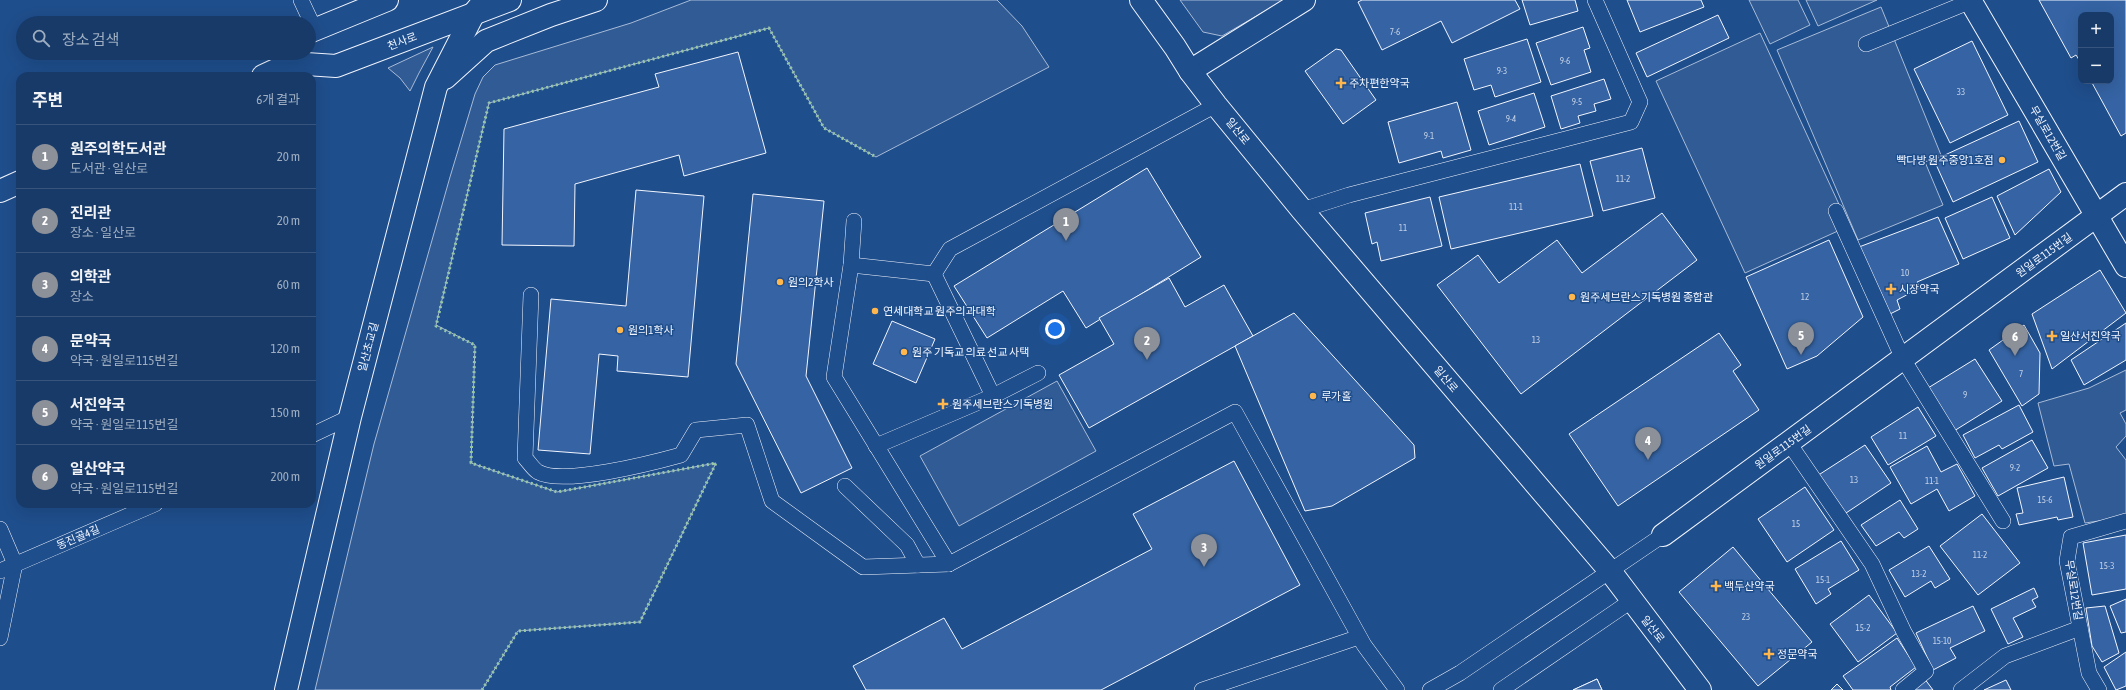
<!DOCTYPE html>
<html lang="ko">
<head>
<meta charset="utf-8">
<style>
	body { margin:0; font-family:"Asap Condensed","Noto Sans KR",sans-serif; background:#244571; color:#f1f3f6 }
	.controls { position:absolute; right:12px; top:12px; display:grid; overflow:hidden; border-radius:8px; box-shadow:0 4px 16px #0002 }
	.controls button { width:36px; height:36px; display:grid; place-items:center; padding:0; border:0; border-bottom:1px solid #36547d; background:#173a69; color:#f1f3f6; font:20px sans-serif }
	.you { position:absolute; left:1055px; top:329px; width:14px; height:14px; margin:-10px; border:3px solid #fff; border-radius:50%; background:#1a73e8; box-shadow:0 0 0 6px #1a73e833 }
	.badge { display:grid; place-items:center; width:26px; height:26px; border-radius:50%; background:#8c9099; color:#fff; font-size:13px; font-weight:700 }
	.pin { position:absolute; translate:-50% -33px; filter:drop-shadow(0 1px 2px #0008) }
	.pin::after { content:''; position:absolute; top:21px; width:14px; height:12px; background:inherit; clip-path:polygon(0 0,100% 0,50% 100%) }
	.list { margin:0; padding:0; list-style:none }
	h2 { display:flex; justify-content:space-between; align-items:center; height:52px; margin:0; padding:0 16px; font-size:17px }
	h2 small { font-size:13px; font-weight:400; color:#9eadc0 }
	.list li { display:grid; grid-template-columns:26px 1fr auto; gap:12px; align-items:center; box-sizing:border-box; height:64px; padding:0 16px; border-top:1px solid #36547d }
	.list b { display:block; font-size:15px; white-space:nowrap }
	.list p { margin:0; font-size:13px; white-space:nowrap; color:#9eadc0 }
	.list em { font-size:13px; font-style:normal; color:#9eadc0 }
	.icon { flex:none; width:22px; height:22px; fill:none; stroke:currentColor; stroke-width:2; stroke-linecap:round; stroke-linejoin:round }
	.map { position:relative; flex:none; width:2126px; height:690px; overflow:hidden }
	.search { position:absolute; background:#173a69; box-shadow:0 4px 16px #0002; left:16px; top:16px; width:300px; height:44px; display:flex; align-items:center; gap:10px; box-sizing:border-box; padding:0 14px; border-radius:22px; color:#9eadc0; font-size:15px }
	.panel { position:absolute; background:#173a69; box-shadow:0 4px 16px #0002; left:16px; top:72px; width:300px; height:436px; border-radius:12px }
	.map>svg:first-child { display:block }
	.built { fill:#305b95; stroke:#a8bbd7 }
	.building { fill:#3563a3; stroke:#f2f6ff }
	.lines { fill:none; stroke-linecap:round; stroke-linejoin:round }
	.lane-casing { stroke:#f2f6ff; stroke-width:16 }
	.street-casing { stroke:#f2f6ff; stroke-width:24 }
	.secondary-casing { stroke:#f2f6ff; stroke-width:24 }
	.lane { stroke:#1f4e8c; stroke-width:15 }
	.street { stroke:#1f4e8c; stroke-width:22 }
	.secondary { stroke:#1f4e8c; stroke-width:22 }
	.hedge { stroke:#97c8a6; stroke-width:3; stroke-dasharray:2 3; stroke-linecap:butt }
	.poi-dot { fill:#ffb74d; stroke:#1f4e8c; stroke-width:1.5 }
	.labels { text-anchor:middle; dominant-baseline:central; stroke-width:3; stroke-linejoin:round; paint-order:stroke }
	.number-label { font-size:9px; fill:#c3d1e8 }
	.street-label { font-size:11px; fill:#f2f6ff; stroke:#1f4e8c }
	.poi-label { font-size:11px; fill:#f2f6ff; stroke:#1f4e8c; text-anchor:start }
</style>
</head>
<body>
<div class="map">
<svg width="2126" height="690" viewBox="0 0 2126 690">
	<rect width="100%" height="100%" fill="#1f4e8c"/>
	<!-- built -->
	<g class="built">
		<path d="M691,0H997L1022,26L1049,67L876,157L824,128L769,28L489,103L436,325L475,345L471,463L557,492L716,463L640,622L518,631L482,690H315L374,444L450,177L475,94L483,77L495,65L631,23Z"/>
		<path d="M1180,0H1284L1222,36L1203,32Z"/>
		<path d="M1749,0H1798L1810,25L1770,44Z"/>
		<path d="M1806,0H1877L1818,26Z"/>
		<path d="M1881,7L1941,155L1925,162L1943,205L1858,240L1777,50Z"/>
		<path d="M1760,33L1849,226L1745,273L1656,81Z"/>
		<path d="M433,47L419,73L410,91L400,78L388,68Z"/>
		<path d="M2126,370V410L2120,413L2126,424V436L2116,447L2126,460V517L2085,523L2069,464L2054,466L2038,403L2089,388Z"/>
		<path d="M1057,381L1096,451L959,526L920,456Z"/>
	</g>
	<!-- building -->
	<g class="building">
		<path d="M1362,0H1515L1520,9L1452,43L1441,21L1382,50L1358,2Z"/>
		<path d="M1522,0H1575L1578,11L1530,25Z"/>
		<path d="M1627,0H1701L1704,7L1640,32Z"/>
		<path d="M2039,0H2126V133L2121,136L2091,81H2111V15H2081V63L2076,55L2071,58Z"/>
		<path d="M1718,15L1729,38L1647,77L1636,53Z"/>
		<path d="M1583,27L1590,48L1584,50L1591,72L1551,85L1536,43Z"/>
		<path d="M1527,39L1541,82L1495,97L1491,85L1474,90L1464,59Z"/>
		<path d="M1972,41L2008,115L1950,143L1914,69Z"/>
		<path d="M1336,49L1341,50L1376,100L1343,124L1305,71Z"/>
		<path d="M738,52L766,153L684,176L679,155L575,184L574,246L502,245L504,129L659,87L655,74Z"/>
		<path d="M1604,79L1611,99L1594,104L1596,111L1578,116L1580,123L1561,129L1551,96Z"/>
		<path d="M1534,93L1545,127L1489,145L1478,111Z"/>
		<path d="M1457,102L1471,150L1443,158L1441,151L1399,163L1388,122Z"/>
		<path d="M2019,121L2038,162L1953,202L1934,160Z"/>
		<path d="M1642,148L1655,198L1603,211L1590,161Z"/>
		<path d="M1580,164L1593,216L1451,249L1439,197Z"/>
		<path d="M1147,168L1201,257L1086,328L1063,291L987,338L954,286Z"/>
		<path d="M2049,169L2061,192L2015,235L1997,196Z"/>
		<path d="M636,190L704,196L688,377L617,371L618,356L599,354L590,454L538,450L551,299L626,306Z"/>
		<path d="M753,194L824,201L806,376L852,468L801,493L736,364Z"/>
		<path d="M1430,197L1442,246L1381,261L1377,242L1372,244L1365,213Z"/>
		<path d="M1992,197L2010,238L1963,259L1945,218Z"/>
		<path d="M1662,213L1697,260L1521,394L1437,285L1478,255L1499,283L1557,240L1582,273Z"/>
		<path d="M1938,217L1959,264L1917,282L1920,288L1897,300L1900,309L1890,314L1859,247Z"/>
		<path d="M1829,240L1863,317L1817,356L1787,369L1746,277Z"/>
		<path d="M2100,270L2126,313L2052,369L2032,314Z"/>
		<path d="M1169,278L1185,307L1224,285L1253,336L1089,428L1059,375L1114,344L1099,318Z"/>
		<path d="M1294,313L1414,445L1415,458L1332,506L1305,511L1235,346Z"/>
		<path d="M892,321L935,339L916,383L873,364Z"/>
		<path d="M2126,323V360L2084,385L2071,360Z"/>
		<path d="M2024,325L2040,353L2039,394L2022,406L1989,350Z"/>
		<path d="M1719,333L1741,365L1733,371L1759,410L1618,506L1569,434Z"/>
		<path d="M1975,359L2002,401L1954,431L1928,388Z"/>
		<path d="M2019,405L2033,432L2002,449L1999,445L1975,458L1963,435Z"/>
		<path d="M1918,407L1936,436L1888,465L1871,437Z"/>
		<path d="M2032,440L2048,468L1998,496L1982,468Z"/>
		<path d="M1865,445L1891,483L1843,515L1817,476Z"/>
		<path d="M1927,446L1941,472L1957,464L1975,496L1949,511L1937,489L1911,504L1890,467Z"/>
		<path d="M1234,461L1300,585L1101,690H866L853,666L944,618L962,649L1152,549L1133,514Z"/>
		<path d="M2064,477L2073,517L2058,520L2057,517L2019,525L2016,514L2023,513L2017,488Z"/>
		<path d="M1805,487L1834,530L1787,562L1758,519Z"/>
		<path d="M1900,500L1918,529L1904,538L1899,532L1876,546L1861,525Z"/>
		<path d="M1982,514L2020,563L1978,595L1940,546Z"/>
		<path d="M2126,535V589L2092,595L2083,543Z"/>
		<path d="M1841,541L1859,570L1828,589L1831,594L1816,604L1795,569Z"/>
		<path d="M1929,546L1950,579L1935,588L1931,581L1905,597L1889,570Z"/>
		<path d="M1733,547L1812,642L1758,686L1679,592Z"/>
		<path d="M2034,588L2038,597L2032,600L2036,607L2013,618L2023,637L2008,644L1991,609Z"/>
		<path d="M1869,595L1897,633L1858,662L1830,624Z"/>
		<path d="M2126,599V632L2121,633L2110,606Z"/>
		<path d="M1973,606L1985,631L1950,648L1956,658L1933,670L1916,633Z"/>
		<path d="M2105,606L2119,653L2102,662L2092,646L2086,608Z"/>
		<path d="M1897,638L1916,667L1890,687L1891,690H1853L1843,676Z"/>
		<path d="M2126,652V686L2116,690L2104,667Z"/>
		<path d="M1924,678L1933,690H1909Z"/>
		<path d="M1597,679L1602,690H1573Z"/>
		<path d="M1597,679L1602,690H1573Z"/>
		<path d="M2006,680L2011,690H1984Z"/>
		<path d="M1837,684L1843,690H1831Z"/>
	</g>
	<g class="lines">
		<defs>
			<g id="lane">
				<path d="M301,0L315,30"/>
				<path d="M1866,44L1971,1"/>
				<path d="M1302,210L1349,195L1631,122L1640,102L1595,0"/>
				<path d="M1836,211L1903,359L2003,521"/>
				<path d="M854,221L851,265L834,377L949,564"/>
				<path d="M851,265L934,274"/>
				<path d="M934,274L950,249L1216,105"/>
				<path d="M934,274L993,396"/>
				<path d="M531,295L525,458C529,462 533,469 538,472C563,486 652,463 681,455L696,430L747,425L772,501L863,567L949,564L1235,412L1364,645L1397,690"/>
				<path d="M312,435L350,417"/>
				<path d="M1789,443L1872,564L1904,632L1926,671L1903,690"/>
				<path d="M876,446L993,396L1038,373"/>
				<path d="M845,486L907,545L918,565"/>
				<path d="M0,529L15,564L0,638"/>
				<path d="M0,571L155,504"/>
				<path d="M1202,690L1359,637"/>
				<path d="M1430,690L1460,673L1663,535"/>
				<path d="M1501,690L1631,601"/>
				<path d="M1961,690L2005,656L2080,628"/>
				<path d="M2099,690L2089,673L2067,561L2071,537L2126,521"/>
			</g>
			<g id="street">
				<path d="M1970,0L2126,266"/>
				<path d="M1190,71L1304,0"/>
				<path d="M1663,535L2126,194"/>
			</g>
			<g id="secondary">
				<path d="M1141,0L1175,47L1190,71L1216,105L1302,210L1610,571L1700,690"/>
				<path d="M309,32L387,0"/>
				<path d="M263,76L291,63L336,66L510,0"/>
				<path d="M445,78L486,41L551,15L596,0"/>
				<path d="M0,191L20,182"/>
				<path d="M286,690L350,417L436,87L474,13L485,0"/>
			</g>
		</defs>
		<!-- lane casing -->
		<use href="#lane" class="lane-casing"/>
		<!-- street casing -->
		<use href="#street" class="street-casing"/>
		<!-- secondary casing -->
		<use href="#secondary" class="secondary-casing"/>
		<!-- lane -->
		<use href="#lane" class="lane"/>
		<!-- street -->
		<use href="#street" class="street"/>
		<!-- secondary -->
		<use href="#secondary" class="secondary"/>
		<!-- hedge -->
		<path class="hedge" d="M482,690L518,631L640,622L716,463L557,492L471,463L475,345L436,326L489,103L769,28L824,128L876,157"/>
	</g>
	<!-- markers -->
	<g class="poi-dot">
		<path d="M1339 77h4v4h4v4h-4v4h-4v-4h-4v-4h4z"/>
		<circle cx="2002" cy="160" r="4"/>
		<circle cx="780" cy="282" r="4"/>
		<path d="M1889 283h4v4h4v4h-4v4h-4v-4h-4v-4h4z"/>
		<circle cx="1572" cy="297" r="4"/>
		<circle cx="875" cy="311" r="4"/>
		<circle cx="620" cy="330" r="4"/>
		<path d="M2050 330h4v4h4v4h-4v4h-4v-4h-4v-4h4z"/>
		<circle cx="904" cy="352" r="4"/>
		<circle cx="1313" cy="396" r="4"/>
		<path d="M941 398h4v4h4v4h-4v4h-4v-4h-4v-4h4z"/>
		<path d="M1714 580h4v4h4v4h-4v4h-4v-4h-4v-4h4z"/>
		<path d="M1767 648h4v4h4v4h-4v4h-4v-4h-4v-4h4z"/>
	</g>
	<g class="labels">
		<!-- number labels -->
		<g class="number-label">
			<text x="1395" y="32">7-6</text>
			<text x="1565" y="61">9-6</text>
			<text x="1502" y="71">9-3</text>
			<text x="1961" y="92">33</text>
			<text x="1577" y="102">9-5</text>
			<text x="1511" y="119">9-4</text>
			<text x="1429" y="136">9-1</text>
			<text x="1623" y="179">11-2</text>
			<text x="1516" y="207">11-1</text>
			<text x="1403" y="228">11</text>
			<text x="1905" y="273">10</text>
			<text x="1805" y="297">12</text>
			<text x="1536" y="340">13</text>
			<text x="2021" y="374">7</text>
			<text x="1965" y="395">9</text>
			<text x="1903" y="436">11</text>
			<text x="2015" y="468">9-2</text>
			<text x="1854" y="480">13</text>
			<text x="1932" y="481">11-1</text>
			<text x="2045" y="500">15-6</text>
			<text x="1796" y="524">15</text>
			<text x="1980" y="555">11-2</text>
			<text x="2107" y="566">15-3</text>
			<text x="1919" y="574">13-2</text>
			<text x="1823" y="580">15-1</text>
			<text x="1746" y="617">23</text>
			<text x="1863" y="628">15-2</text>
			<text x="1942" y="641">15-10</text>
		</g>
		<!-- street labels -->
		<g class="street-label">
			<text transform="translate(402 41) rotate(-21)">천사로</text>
			<text transform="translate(1238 131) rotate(51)">일산로</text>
			<text transform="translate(2048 133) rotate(60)">무실로12번길</text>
			<text transform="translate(2044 255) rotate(-36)">원일로115번길</text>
			<text transform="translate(368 347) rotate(-75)">일산초교길</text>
			<text transform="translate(1446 379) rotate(50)">일산로</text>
			<text transform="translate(1783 447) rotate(-36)">원일로115번길</text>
			<text transform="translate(78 537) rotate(-23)">동진골4길</text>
			<text transform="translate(2074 590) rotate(81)">무실로12번길</text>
			<text transform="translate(1653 629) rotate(52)">일산로</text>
		</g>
		<!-- poi labels -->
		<g class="poi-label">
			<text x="1349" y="83">주차편한약국</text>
			<text x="1994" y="160" text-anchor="end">빡다방 원주중앙1호점</text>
			<text x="788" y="282">원의2학사</text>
			<text x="1899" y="289">시장약국</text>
			<text x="1580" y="297">원주세브란스기독병원 종합관</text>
			<text x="883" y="311">연세대학교 원주의과대학</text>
			<text x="628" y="330">원의1학사</text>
			<text x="2060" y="336">일산서진약국</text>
			<text x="912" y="352">원주 기독교 의료 선교 사택</text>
			<text x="1321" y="396">루가홀</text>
			<text x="952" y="404">원주세브란스기독병원</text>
			<text x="1724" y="586">백두산약국</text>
			<text x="1777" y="654">정문약국</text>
		</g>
	</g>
</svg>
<div class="controls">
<button>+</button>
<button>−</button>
</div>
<div class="you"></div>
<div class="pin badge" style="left:1066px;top:241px">1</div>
<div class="pin badge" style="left:1147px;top:360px">2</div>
<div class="pin badge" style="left:1204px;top:567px">3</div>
<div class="pin badge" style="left:1648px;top:460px">4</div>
<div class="pin badge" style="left:1801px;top:355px">5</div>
<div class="pin badge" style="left:2015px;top:356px">6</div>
<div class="search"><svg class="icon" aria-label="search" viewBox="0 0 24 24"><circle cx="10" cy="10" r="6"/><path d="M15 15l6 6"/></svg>장소 검색</div>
<section class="panel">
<h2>주변<small>6개 결과</small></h2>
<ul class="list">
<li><span class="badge">1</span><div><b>원주의학도서관</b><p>도서관 · 일산로</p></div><em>20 m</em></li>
<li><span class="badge">2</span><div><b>진리관</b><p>장소 · 일산로</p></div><em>20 m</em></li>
<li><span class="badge">3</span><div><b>의학관</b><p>장소</p></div><em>60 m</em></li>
<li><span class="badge">4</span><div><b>문약국</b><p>약국 · 원일로115번길</p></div><em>120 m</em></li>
<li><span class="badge">5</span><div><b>서진약국</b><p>약국 · 원일로115번길</p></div><em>150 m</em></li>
<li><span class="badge">6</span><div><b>일산약국</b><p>약국 · 원일로115번길</p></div><em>200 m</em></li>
</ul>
</section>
</div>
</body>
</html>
